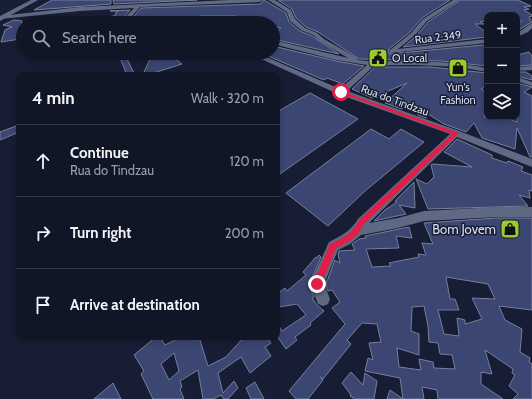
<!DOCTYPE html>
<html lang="en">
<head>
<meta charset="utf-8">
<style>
	body { margin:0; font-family:Cabin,sans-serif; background:#1e2333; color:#f1f3f6 }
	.controls { position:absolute; right:12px; top:12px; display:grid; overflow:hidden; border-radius:8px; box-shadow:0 2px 6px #0003 }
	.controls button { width:36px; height:36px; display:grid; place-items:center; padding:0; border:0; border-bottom:1px solid #303544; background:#111627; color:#f1f3f6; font:20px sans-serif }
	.stop { position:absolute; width:12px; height:12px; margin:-9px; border:3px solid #e11d48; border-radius:50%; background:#fff }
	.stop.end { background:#e11d48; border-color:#fff; box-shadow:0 1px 4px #0008 }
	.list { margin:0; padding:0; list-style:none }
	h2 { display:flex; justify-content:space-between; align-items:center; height:52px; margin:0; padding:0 16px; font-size:17px }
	h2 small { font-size:13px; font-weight:400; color:#9c9fa7 }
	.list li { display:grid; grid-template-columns:26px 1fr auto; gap:12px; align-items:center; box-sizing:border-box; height:72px; padding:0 16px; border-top:1px solid #303544 }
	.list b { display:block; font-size:15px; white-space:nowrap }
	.list p { margin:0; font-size:13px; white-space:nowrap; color:#9c9fa7 }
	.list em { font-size:13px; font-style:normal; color:#9c9fa7 }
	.icon { flex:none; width:22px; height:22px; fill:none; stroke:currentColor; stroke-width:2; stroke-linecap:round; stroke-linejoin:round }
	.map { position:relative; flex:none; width:532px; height:399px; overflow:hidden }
	.search { position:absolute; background:#111627; box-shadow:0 2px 6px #0003; left:16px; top:16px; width:264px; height:44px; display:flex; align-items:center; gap:10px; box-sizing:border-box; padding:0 14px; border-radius:22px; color:#9c9fa7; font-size:15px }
	.panel { position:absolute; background:#111627; box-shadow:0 2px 6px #0003; left:16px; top:72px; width:264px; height:268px; border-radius:8px }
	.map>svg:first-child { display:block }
	.building { fill:#3b4672; stroke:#767f9b; fill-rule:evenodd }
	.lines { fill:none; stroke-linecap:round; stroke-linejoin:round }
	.minor { fill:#606984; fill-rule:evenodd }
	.tertiary { fill:#606984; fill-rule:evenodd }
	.route { fill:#e11d48 }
	.labels { text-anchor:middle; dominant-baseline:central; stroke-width:3; stroke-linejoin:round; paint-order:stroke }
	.far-street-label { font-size:11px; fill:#d9dfee; stroke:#171d34 }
	.far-poi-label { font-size:11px; fill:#d9dfee; stroke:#171d34; text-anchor:start }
	.poi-label { font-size:13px; fill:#d9dfee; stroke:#171d34; text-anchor:end }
</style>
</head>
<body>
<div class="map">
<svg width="532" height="399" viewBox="0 0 532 399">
	<rect width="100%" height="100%" fill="#171d34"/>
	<!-- building -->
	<g class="building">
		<path d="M52,0H111V4L34,10Z"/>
		<path d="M113,0H197L114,4Z"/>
		<path d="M264,0L286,13L289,22L300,31L312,36L339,54L273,39V33L281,28L273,26V23H210L238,22L240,18L236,16H200L196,20L199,23H128L141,8L260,4Z"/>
		<path d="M278,0H450L422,18L410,32L389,49V54L483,45L487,49V66L441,61L359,59L318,32L306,27L296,18L292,9Z"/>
		<path d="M460,0H518L531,6L524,7L529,9L524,10L532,15V16L529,17L532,22L517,31V28L519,25H518L522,21L517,20V15H487V20L480,22L484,24H475L487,33V37L403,47L416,36L428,22Z"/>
		<path d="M130,10L119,23H103L112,16H115V14L118,11H110Z"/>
		<path d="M14,20L22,21L20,39L1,42L5,30L12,27L3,25Z"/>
		<path d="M273,46L336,61L364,66L343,84L327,78L324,80L261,53H273Z"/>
		<path d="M529,52L532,56V65L517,66V55Z"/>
		<path d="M118,53H124L135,75H127Z"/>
		<path d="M156,53H168L182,64L147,75L144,72L151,57Z"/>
		<path d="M375,67H431L487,73V86L481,89L487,93V110L484,117H504L517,122V83L532,87L524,92L532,96V157H530L517,128L515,149L482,138L474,123L466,132L444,124L428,114L426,118L418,115L416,110H412L409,102L402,109L385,103L407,83L372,98L352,89Z"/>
		<path d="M517,72H526L532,76V80L517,76Z"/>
		<path d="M310,93L358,119L277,176V112Z"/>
		<path d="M19,125V132L0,140V132Z"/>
		<path d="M371,129L389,139L401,129L424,142L365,191L328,226L286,193Z"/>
		<path d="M457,139L492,155V158L507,163L508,161L523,167L521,171L532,175V191L529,190L530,198L519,195L528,206L428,209L416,179L427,184L434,177L431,165L432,164L472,167L444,152Z"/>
		<path d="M414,182L415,208L399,205L406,214L374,221L385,210L397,202L395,201Z"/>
		<path d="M497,218H532V310L499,306L505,320L522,329L520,352L530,358L529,362L532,364V399H513L518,394L509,386L515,375L512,373L513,369L485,350L492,374L481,372V384L503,399H438L437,390L422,387L424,399H387L390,390L403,399L400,378L365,371L368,358L373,360L369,343L381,342L377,324L362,323L347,340L351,344L323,379L320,377L323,380L308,399H296L289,391L345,324L332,308L340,302L332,290L328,291L326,284L335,260L340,263L338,254L339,251L355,250L352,244L359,239L366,238L365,236L409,227L412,238L396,236L399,248L366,249L372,267L391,266L389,263L419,257L418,254L426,255L422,243L433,244L424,223ZM446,277L488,284L495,299L472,298L482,319L465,324V320L457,318L459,336L444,334L438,310H459L455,299H450ZM424,306L428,326L429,342L438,343L440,354L452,355L455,369L434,368L433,362L419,359L421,370L399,367L397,348L419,355V334L411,331L412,307Z"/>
		<path d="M319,255L321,257L309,285L314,297L312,298L317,305L324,311L310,323L311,325L295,337L297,340L286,349L277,336V323L282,331L306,315L297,304L279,307L277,294L285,288L287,291L306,275L303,272L316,257L317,258Z"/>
		<path d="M156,337H160L165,345L177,339V337H199L208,366L226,357L244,337H267L271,343L265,347L271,356L250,373L241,357L218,373L223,393L234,381L238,388L228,399H224L221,395L213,399H203L198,370L180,381L182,387L180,389L184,399H153L141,374L144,371L134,355ZM174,353L179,371L169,380L161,364Z"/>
		<path d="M351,372L363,385L365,373L377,381L374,399H355L350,396L351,395L342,383Z"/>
		<path d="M255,382L264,399H251L246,388Z"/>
		<path d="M113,383L121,399H94Z"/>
	</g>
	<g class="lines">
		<!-- minor -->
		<g class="minor">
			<path d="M229,0H263L260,2L140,7L126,23H120L134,8L80,11L0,19L1,16L80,7Z"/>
			<path d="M268,0H275L291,10L295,19L305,28L317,33L324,39L357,58L358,60C371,62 382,61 395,61C425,61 457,62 487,68V72C451,65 411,64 374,66L347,91L459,131L532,159V167L457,137L369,223L398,218L424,211L497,207H532V217H497L424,221L398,228L361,235L350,244L338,250L324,284L330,299L328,304L323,306L318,304L310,284L329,242C341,236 351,231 358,219L450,134L338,94L250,54L249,53H257L340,89L367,65L336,60L273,44V40L348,58L320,41L313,35L301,30L290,21L287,12Z"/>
			<path d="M453,0H459L427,21L415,35L398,49L487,39V43L390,53V50L411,33L423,19Z"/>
			<path d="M236,17L238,18V20L200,22L197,20L200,18Z"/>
			<path d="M532,23V28L528,32L517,37V33Z"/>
			<path d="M131,53H155L152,55L137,57Z"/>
			<path d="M532,66V70L517,71V67Z"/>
			<path d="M517,77L532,82V86L517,81Z"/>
		</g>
		<!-- tertiary -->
		<path class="tertiary" d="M31,0H38L0,21V16Z"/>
	</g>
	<!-- route -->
	<path class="route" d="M341,91L459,133L364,224C358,237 348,243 336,248L320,287L317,288L313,284L330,244C343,238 353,233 359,220L452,134L340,93Z"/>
	<!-- icons -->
	<defs>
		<symbol id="civic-square" viewBox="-11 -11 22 22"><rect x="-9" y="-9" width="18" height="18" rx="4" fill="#9cca31" stroke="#171d34"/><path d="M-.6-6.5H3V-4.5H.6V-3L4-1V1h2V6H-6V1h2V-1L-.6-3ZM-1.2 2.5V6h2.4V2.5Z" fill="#111"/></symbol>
		<symbol id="shop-square" viewBox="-11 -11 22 22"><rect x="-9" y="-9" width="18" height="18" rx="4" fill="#9cca31" stroke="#171d34"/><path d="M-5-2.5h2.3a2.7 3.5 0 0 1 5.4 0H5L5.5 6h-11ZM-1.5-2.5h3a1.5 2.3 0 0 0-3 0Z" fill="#111"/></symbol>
	</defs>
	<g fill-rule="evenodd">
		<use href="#civic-square" x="367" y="47" width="22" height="22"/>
		<use href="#shop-square" x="447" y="57" width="22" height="22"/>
		<use href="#shop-square" x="499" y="218" width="22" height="22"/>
	</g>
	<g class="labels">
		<!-- far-street labels -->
		<g class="far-street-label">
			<text transform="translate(438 37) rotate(-7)">Rua 2.349</text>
			<text transform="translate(395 100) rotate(20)">Rua do Tindzau</text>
		</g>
		<!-- far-poi labels -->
		<g class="far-poi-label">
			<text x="392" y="58">O Local</text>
			<text x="458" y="87" text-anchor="middle">Yun's<tspan x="458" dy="13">Fashion</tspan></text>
		</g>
		<!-- poi labels -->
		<g class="poi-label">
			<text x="496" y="229">Bom Jovem</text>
		</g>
	</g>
</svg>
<div class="controls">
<button>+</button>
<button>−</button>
<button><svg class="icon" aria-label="layers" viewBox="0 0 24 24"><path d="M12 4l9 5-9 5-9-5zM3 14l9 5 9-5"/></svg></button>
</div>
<div class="stop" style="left:341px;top:92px"></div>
<div class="stop end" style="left:317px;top:284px"></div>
<div class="search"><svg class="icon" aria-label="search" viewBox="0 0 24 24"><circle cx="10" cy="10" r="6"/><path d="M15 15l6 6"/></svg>Search here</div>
<section class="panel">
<h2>4 min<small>Walk · 320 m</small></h2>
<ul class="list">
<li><svg class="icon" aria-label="ahead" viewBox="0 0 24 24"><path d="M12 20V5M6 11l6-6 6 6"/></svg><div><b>Continue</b><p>Rua do Tindzau</p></div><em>120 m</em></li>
<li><svg class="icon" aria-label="right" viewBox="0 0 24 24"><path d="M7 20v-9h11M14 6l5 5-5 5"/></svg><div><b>Turn right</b></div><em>200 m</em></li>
<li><svg class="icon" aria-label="arrive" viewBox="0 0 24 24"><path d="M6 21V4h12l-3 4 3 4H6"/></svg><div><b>Arrive at destination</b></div></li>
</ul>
</section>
</div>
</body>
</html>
